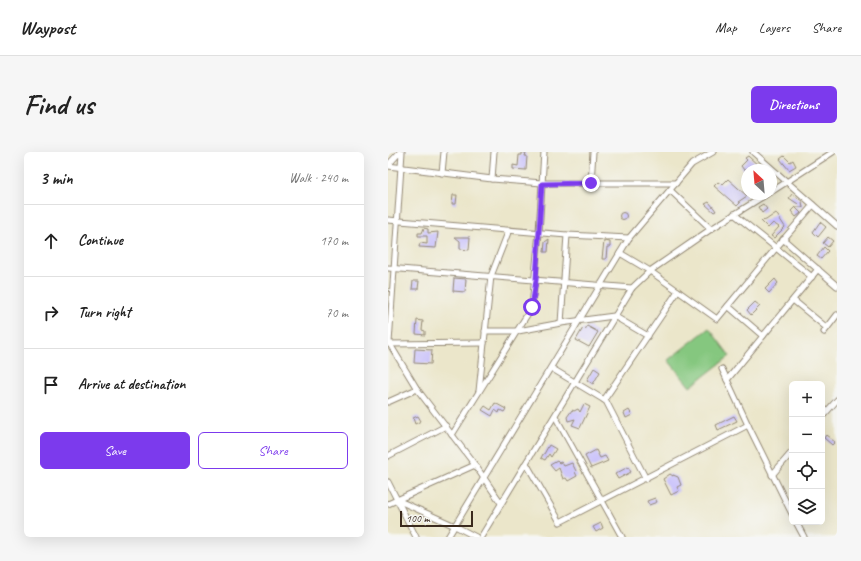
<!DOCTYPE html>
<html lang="en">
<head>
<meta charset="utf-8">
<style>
	body { margin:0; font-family:Caveat,sans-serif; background:#f6f6f6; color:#222 }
	.controls { position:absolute; right:12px; bottom:12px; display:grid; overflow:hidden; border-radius:6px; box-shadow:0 4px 16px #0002 }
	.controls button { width:36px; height:36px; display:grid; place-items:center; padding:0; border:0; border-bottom:1px solid #e0e0e0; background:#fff; color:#222; font:20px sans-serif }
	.compass { position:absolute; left:353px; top:12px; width:36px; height:36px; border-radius:50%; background:#fff; box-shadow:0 4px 16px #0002; rotate:334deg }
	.scale { position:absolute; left:12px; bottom:10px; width:73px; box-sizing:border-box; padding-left:4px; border:2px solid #3b2a1e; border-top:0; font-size:11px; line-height:14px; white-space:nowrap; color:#3b2a1e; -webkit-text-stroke:3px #f6f6f2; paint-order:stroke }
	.stop { position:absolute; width:12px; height:12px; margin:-9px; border:3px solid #7c3aed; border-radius:50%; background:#fff }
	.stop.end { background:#7c3aed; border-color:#fff; box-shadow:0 1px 4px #0008 }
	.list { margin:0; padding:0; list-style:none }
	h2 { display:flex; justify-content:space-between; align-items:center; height:52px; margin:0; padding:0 16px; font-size:17px }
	h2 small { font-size:13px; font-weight:400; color:#767676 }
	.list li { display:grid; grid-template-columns:26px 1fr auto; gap:12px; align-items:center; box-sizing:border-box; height:72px; padding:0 16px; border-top:1px solid #e0e0e0 }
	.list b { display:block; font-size:15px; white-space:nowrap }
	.list em { font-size:13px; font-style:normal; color:#767676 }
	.actions { display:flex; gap:8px; padding:12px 16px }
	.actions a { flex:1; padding:9px 0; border:1px solid #7c3aed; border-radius:6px; text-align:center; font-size:14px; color:#7c3aed }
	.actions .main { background:#7c3aed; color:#fff }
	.icon { flex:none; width:22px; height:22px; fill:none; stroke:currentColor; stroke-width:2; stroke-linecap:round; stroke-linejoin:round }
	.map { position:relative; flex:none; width:449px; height:385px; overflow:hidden; border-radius:6px }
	header { display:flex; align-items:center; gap:24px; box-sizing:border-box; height:56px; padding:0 20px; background:#fff; border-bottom:1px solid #e0e0e0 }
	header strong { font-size:19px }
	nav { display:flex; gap:22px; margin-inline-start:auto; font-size:14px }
	.intro { display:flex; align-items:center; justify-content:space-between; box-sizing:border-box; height:96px; padding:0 24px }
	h1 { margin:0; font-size:28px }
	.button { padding:10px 18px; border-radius:6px; background:#7c3aed; color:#fff; font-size:14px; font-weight:700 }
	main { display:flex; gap:24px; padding:0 24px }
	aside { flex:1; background:#fff; border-radius:6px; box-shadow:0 4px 16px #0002 }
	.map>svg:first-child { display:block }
	.green { fill:#85c77f; stroke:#60784e }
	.building { fill:#c3bafc }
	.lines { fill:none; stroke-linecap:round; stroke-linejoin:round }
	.minor-casing { stroke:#938874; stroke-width:7 }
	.minor { stroke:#fff; stroke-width:5 }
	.route { stroke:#7c3aed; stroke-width:5 }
</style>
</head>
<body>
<header>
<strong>Waypost</strong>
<nav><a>Map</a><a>Layers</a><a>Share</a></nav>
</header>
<div class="intro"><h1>Find us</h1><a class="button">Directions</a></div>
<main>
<aside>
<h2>3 min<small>Walk · 240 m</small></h2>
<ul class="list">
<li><svg class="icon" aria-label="ahead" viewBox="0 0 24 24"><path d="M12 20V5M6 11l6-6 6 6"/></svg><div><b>Continue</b></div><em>170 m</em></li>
<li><svg class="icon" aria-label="right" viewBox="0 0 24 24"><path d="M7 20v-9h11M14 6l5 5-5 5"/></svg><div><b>Turn right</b></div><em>70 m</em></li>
<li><svg class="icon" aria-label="arrive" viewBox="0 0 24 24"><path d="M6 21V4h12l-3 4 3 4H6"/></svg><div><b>Arrive at destination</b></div></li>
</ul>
<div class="actions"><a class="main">Save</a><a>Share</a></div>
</aside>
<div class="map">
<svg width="449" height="385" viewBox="0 0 449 385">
	<rect width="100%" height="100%" fill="#f6f6f2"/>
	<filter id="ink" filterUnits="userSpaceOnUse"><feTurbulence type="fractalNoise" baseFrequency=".025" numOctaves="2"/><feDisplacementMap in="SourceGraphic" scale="8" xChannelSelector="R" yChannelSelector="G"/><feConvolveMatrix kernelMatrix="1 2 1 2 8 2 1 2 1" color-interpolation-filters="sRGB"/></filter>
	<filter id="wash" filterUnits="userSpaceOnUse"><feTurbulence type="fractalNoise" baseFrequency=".012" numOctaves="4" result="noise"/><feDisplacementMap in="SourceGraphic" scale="16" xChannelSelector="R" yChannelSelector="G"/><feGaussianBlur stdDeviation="0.9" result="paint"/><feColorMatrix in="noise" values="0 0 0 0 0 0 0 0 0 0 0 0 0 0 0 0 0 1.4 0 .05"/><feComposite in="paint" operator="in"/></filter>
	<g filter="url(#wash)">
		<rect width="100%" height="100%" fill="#ebe6ca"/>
		<!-- green -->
		<path class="green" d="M321,176L342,204L302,235L280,208Z"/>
		<g id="blocks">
			<!-- building -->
			<g class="building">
				<path d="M134,0L138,1L137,4H139L138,18L125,17V13L130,14L131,3H134Z"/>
				<path d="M360,4L372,15L370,18H356L353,14L359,8L357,6Z"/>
				<path d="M396,4L402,10L405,8L408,14L401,18L392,7Z"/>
				<path d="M340,27L359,44L350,50L352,51L349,54L326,34L330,30L334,33Z"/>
				<path d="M404,42L414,49L415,56L414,55H407L413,61L408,65L403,59L410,52L401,46Z"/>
				<path d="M65,43H69L68,52H64Z"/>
				<path d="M321,50L326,56L328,59L326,60L317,52Z"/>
				<path d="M375,52L379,57L374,61L370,55Z"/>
				<circle cx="235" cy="64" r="3.5"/>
				<path d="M388,61L397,75L386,86L383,84L391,75L385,71L380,76L373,69L378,68Z"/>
				<path d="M432,70L438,75L430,85L425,80Z"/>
				<path d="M36,76L40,77V81L50,80L48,96L31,95L32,91L39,92V84H30V81H34Z"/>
				<path d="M67,85H82L81,98L72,97V89Z"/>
				<path d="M440,85L445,89L440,95L435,91Z"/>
				<path d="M161,87L160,100H156L157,90Z"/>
				<path d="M216,89L222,90V95H219L218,107H214Z"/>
				<path d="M436,95L440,99L433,107L429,104Z"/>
				<path d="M66,126L78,127L77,140L65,139Z"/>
				<path d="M387,127L390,131L381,141L377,137Z"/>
				<path d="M25,129H31L30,137H24Z"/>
				<path d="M367,150L372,154L363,163L359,158Z"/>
				<path d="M29,168L35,169L34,178L37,179V183L28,182Z"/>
				<path d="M199,174L210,180L201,195L188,188L195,176L197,178Z"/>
				<path d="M27,197L44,198L43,212L26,211Z"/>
				<path d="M206,216L212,220L205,232L199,228Z"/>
				<path d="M107,251L118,257L116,260L112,258L111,261L107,258L104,264L94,258L97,254L103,258Z"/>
				<path d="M196,252L202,255L192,276L184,273L187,267L180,269L179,265L184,258L186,259L190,257L192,260Z"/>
				<path d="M241,258L244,263L238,266L236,261Z"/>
				<path d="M30,264L33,269L27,272L25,266Z"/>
				<path d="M346,264L349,269L330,278L328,273Z"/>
				<path d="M438,283L447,290L444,293L436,286Z"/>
				<path d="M161,293L168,297L163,305L161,302L157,308L153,306L155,302H156Z"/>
				<path d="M208,298L212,306L217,304L220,309L203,316L197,304Z"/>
				<path d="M169,309L171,311L173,310L176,314L184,311L188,319L187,320L189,324L180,329L178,326L175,327L171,316L167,319L162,313Z"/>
				<path d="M240,315L243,320L230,327L227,322Z"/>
				<path d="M282,322L285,324V323L290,325L293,333L289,335L291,339L283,343L275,327Z"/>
				<path d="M267,346L269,350L261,353L259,349Z"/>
				<path d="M213,371L215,376L208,380L205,375Z"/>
			</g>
		</g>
	</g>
	<g filter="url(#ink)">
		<use href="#blocks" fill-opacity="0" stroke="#938874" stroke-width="1"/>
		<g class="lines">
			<defs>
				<g id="minor">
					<path d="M365,0L449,74"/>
					<path d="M0,13L12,0"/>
					<path d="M0,14L104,27L154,31H288"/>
					<path d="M54,21L56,0"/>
					<path d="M104,27L106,0"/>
					<path d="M203,31L205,0"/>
					<path d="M282,38L323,77"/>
					<path d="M383,40L445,0"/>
					<path d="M346,62L424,125"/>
					<path d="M0,68L179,83L241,86"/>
					<path d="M395,87L449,134"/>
					<path d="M232,101L262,119L329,167L388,96L425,53"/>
					<path d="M0,116L244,136"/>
					<path d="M405,148L439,176"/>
					<path d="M340,154L375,184"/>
					<path d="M173,171L179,83"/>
					<path d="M97,179H130L173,171L226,164L260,184"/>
					<path d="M436,180L449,163"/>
					<path d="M0,189L29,237L87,313L113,351"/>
					<path d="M1,191L14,0"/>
					<path d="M0,192L96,191"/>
					<path d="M163,216L218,249L258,327"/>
					<path d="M334,217L360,273L404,362"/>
					<path d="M339,228L430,117"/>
					<path d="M91,239L103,124L121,78"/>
					<path d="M216,248L290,139"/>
					<path d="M0,250L29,237"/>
					<path d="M167,264L234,385"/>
					<path d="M434,265L449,248"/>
					<path d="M64,283L144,155L151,80L156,0"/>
					<path d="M0,304L58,274"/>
					<path d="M138,311L172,370L360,273"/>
					<path d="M384,323L404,300"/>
					<path d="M0,330L28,385"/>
					<path d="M9,348L67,374L88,385"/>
					<path d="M0,352L87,313"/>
					<path d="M408,370L416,385"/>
					<path d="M60,385L241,86L304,12L325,0"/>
					<path d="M93,385L244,136L262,119L323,77L379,42"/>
				</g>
			</defs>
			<!-- minor casing -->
			<use href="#minor" class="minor-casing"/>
			<!-- minor -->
			<use href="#minor" class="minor"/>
		</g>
	</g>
	<g class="lines" filter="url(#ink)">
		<!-- route -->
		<path class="route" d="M144,155L148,128L154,32L203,31"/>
	</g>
</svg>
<div class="controls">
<button>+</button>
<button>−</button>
<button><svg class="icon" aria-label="locate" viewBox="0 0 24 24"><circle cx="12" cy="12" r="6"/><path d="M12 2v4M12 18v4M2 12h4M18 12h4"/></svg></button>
<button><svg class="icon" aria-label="layers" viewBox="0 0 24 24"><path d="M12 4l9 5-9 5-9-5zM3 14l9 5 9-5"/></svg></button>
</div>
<svg class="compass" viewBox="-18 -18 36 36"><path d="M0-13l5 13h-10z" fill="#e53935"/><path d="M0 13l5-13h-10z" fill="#767676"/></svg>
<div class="scale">100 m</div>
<div class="stop" style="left:144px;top:155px"></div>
<div class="stop end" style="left:203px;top:31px"></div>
</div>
</main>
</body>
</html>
